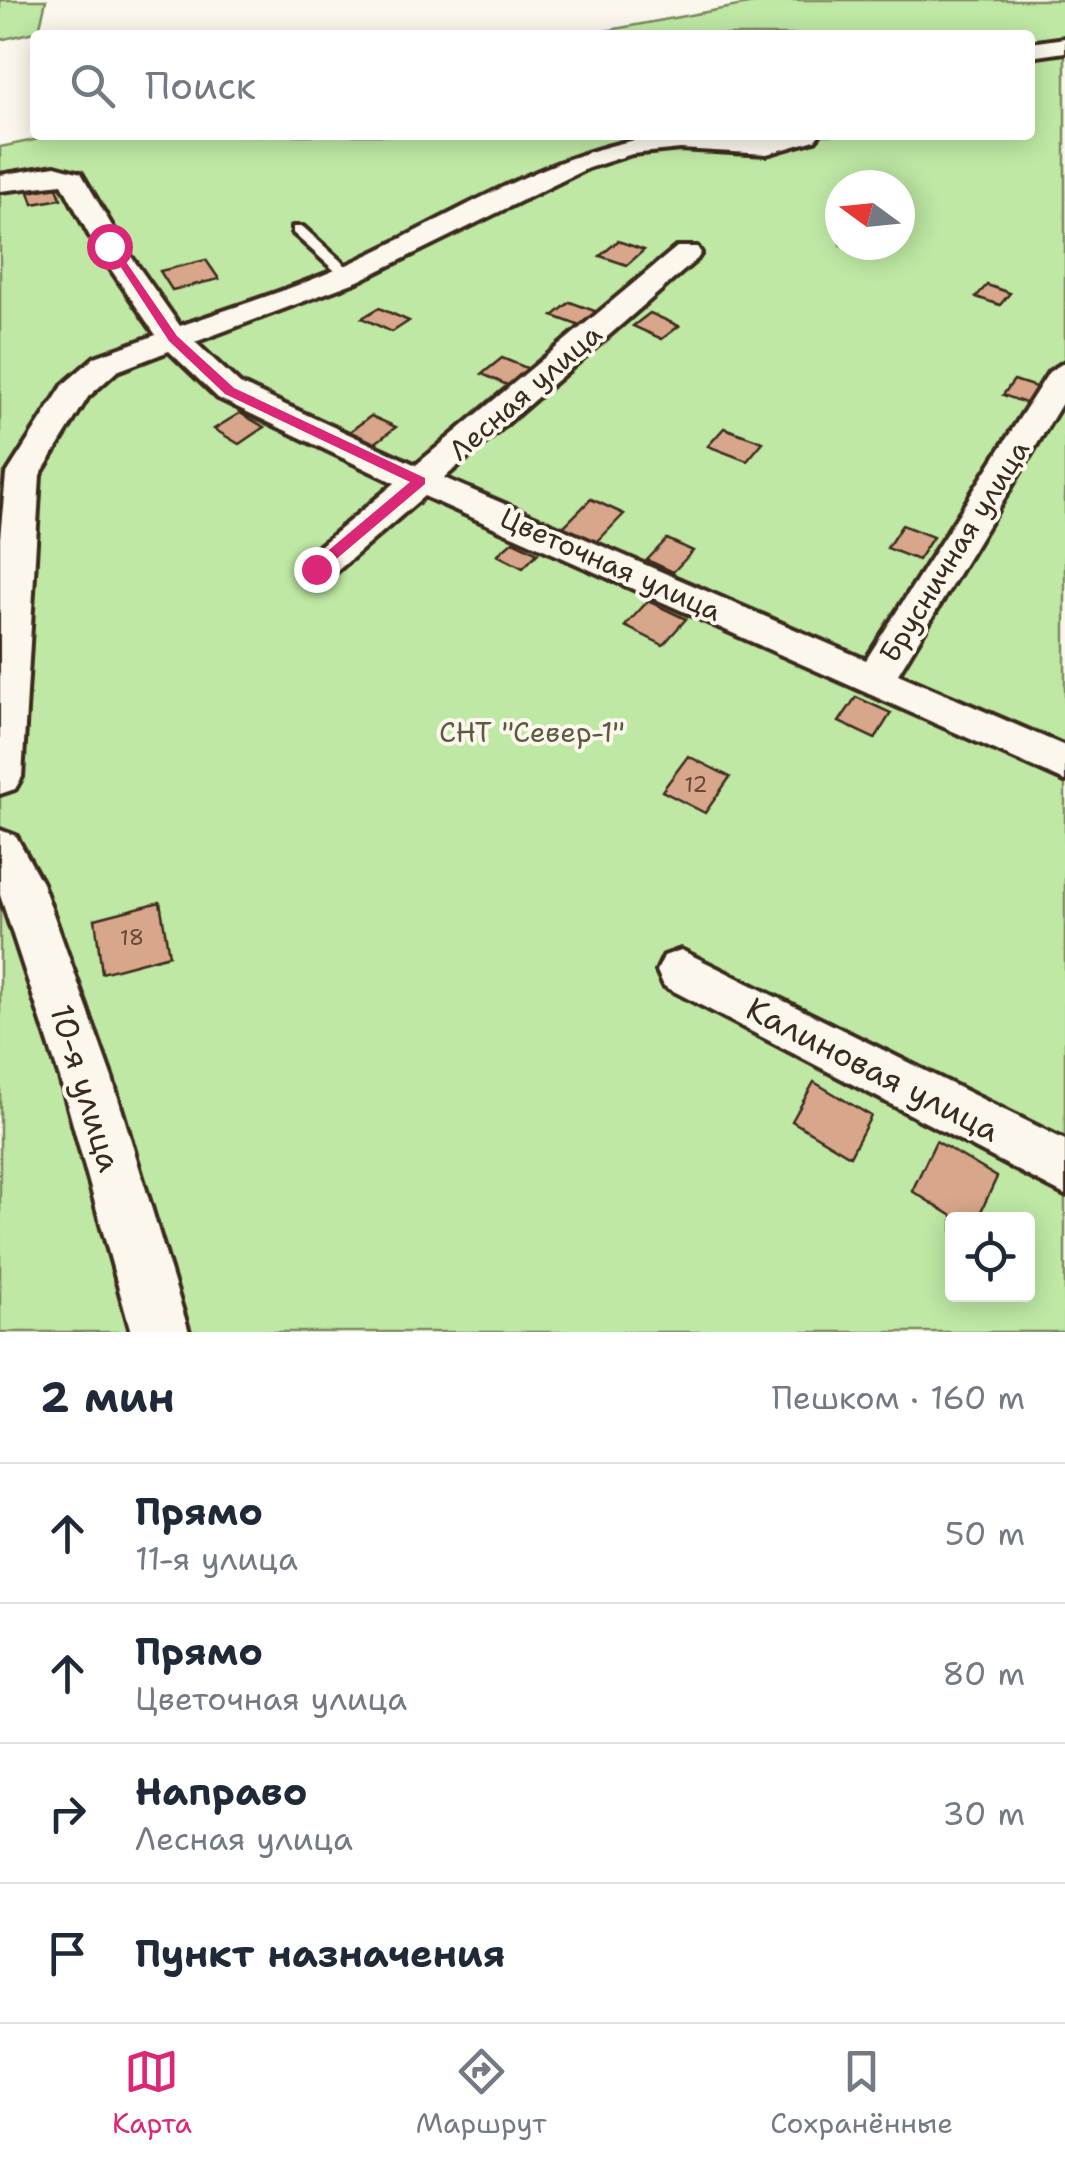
<!DOCTYPE html>
<html lang="ru">
<head>
<meta charset="utf-8">
<style>
	body { margin:0; font-family:"Shantell Sans",sans-serif; background:#f6f6f7; color:#1f2937 }
	.controls { position:absolute; right:30px; bottom:30px; display:grid; overflow:hidden; border-radius:10px; box-shadow:0 5px 25px #0003 }
	.controls button { width:90px; height:90px; display:grid; place-items:center; padding:0; border:0; border-bottom:2px solid #e0e1e3; background:#fff; color:#1f2937; font:50px sans-serif }
	.compass { position:absolute; left:825px; top:170px; width:90px; height:90px; border-radius:50%; background:#fff; box-shadow:0 5px 25px #0003; rotate:285deg }
	.stop { position:absolute; width:30px; height:30px; margin:-22px; border:8px solid #db2777; border-radius:50%; background:#fff }
	.stop.end { background:#db2777; border-color:#fff; box-shadow:0 2px 10px #0008 }
	.list { margin:0; padding:0; list-style:none }
	h2 { display:flex; justify-content:space-between; align-items:center; height:130px; margin:0; padding:0 40px; font-size:42px }
	h2 small { font-size:32px; font-weight:400; color:#747a83 }
	.list li { display:grid; grid-template-columns:65px 1fr auto; gap:30px; align-items:center; box-sizing:border-box; height:140px; padding:0 40px; border-top:2px solid #e0e1e3 }
	.list b { display:block; font-size:38px; white-space:nowrap }
	.list p { margin:0; font-size:32px; white-space:nowrap; color:#747a83 }
	.list em { font-size:32px; font-style:normal; color:#747a83 }
	.icon { flex:none; width:55px; height:55px; fill:none; stroke:currentColor; stroke-width:2; stroke-linecap:round; stroke-linejoin:round }
	.map { position:relative; flex:none; width:1065px; height:1332px; overflow:hidden }
	.search { position:absolute; background:#fff; box-shadow:0 5px 25px #0003; left:30px; right:30px; top:30px; height:110px; display:flex; align-items:center; gap:25px; box-sizing:border-box; padding:0 35px; border-radius:10px; color:#747a83; font-size:38px }
	.sheet { height:690px; background:#fff }
	nav { display:flex; justify-content:space-around; align-items:center; box-sizing:border-box; height:140px; border-top:2px solid #e0e1e3; background:#fff; font-size:28px; color:#747a83 }
	nav a { display:grid; justify-items:center; gap:5px }
	nav .on { color:#db2777 }
	.map>svg:first-child { display:block }
	.green { fill:#bee8a4; stroke:#7c8961; stroke-width:2.5; fill-rule:evenodd }
	.building { fill:#d8a78b; stroke:#3b2a1e; stroke-width:2.5 }
	.lines { fill:none; stroke-linecap:round; stroke-linejoin:round }
	.lane-casing { stroke:#3b2a1e; stroke-width:8 }
	.street-casing { stroke:#3b2a1e; stroke-width:8 }
	.lane { fill:#fbf7ec; fill-rule:evenodd }
	.street { fill:#fbf7ec; fill-rule:evenodd }
	.route { fill:#db2777 }
	.labels { text-anchor:middle; dominant-baseline:central; stroke-width:8; stroke-linejoin:round; paint-order:stroke }
	.number-label { font-size:22px; fill:#624939 }
	.street-label { font-size:28px; fill:#3b2a1e; stroke:#fbf7ec }
	.park-label { font-size:28px; fill:#5c5a40; stroke:#fbf7ec }
	.near-street-label { font-size:32px; fill:#3b2a1e; stroke:#fbf7ec }
</style>
</head>
<body>
<div class="map">
<svg width="1065" height="1332" viewBox="0 0 1065 1332">
	<rect width="100%" height="100%" fill="#fbf7ec"/>
	<filter id="ink" filterUnits="userSpaceOnUse"><feTurbulence type="fractalNoise" baseFrequency=".01" numOctaves="2"/><feDisplacementMap in="SourceGraphic" scale="20" xChannelSelector="R" yChannelSelector="G"/><feConvolveMatrix kernelMatrix="1 2 1 2 8 2 1 2 1" color-interpolation-filters="sRGB"/></filter>
	<g filter="url(#ink)">
		<!-- green -->
		<g class="green">
			<path d="M0,0H46L39,31L0,40Z"/>
			<path d="M770,0H1065V1332H0V147L58,135H1030V35H583ZM840,185H900V245H840ZM952,1220H1028V1294H952Z"/>
		</g>
		<!-- building -->
		<g class="building">
			<path d="M57,187L61,199L33,204L29,192Z"/>
			<path d="M618,241L644,250L627,265L600,256Z"/>
			<path d="M206,260L219,279L172,290L160,271Z"/>
			<path d="M987,285L1010,293L1000,305L976,297Z"/>
			<path d="M570,302L600,313L583,327L553,316Z"/>
			<path d="M379,308L409,321L392,332L362,318Z"/>
			<path d="M650,313L679,326L662,339L633,326Z"/>
			<path d="M502,358L534,371L514,388L482,374Z"/>
			<path d="M1014,380L1042,389L1031,405L1003,395Z"/>
			<path d="M240,413L264,427L239,444L214,429Z"/>
			<path d="M371,416L396,427L374,444L349,432Z"/>
			<path d="M724,428L763,442L747,461L708,446Z"/>
			<path d="M591,499L624,514L596,543L562,528Z"/>
			<path d="M902,525L933,537L918,560L887,548Z"/>
			<path d="M667,539L693,551L673,572L647,560Z"/>
			<path d="M513,541L538,553L523,568L497,555Z"/>
			<path d="M648,601L686,619L663,645L625,626Z"/>
			<path d="M856,697L891,713L875,739L839,722Z"/>
			<path d="M688,756L730,777L705,813L662,791Z"/>
			<path d="M160,902L169,955L102,973L95,919Z"/>
			<path d="M814,1082L871,1116L850,1156L792,1121Z"/>
			<path d="M936,1141L997,1177L977,1220H959L912,1191Z"/>
		</g>
		<g class="lines">
			<defs>
				<path id="lane" d="M293,227H303L353,272V278H343L293,233Z"/>
				<g id="street">
					<path d="M1065,38V52L1030,57V43Z"/>
					<path d="M666,135H819L815,140L767,154L680,149L632,154L588,168L358,281L195,342L240,384L416,465L677,247H697L701,253L697,259L444,478L866,660L1049,372L1065,362V398L898,674L1065,746V781L424,496L329,578L316,582L303,578L297,569L303,560L395,483L218,398L169,351L117,371L88,397L40,475L22,777L15,789L0,794V538L6,475L64,384L95,357L156,335L95,246L62,184L0,191V175L55,166L81,173L123,245L180,326C233,307 288,291 340,268C447,221 548,149 666,135Z"/>
					<path d="M0,830L16,836L42,883L112,1078L189,1332H131L60,1078L0,895Z"/>
					<path d="M681,950L1065,1140V1195L664,986L657,971L664,956Z"/>
				</g>
			</defs>
			<!-- lane casing -->
			<use href="#lane" class="lane-casing"/>
			<!-- street casing -->
			<use href="#street" class="street-casing"/>
			<!-- lane -->
			<use href="#lane" class="lane"/>
			<!-- street -->
			<use href="#street" class="street"/>
		</g>
	</g>
	<!-- route -->
	<path class="route" d="M105,243H113L177,336L234,388L425,478V484L321,572H311V565L410,482L225,394L169,341Z"/>
	<g class="labels">
		<!-- number labels -->
		<g class="number-label">
			<text x="696" y="784">12</text>
			<text x="132" y="937">18</text>
		</g>
		<!-- street labels -->
		<g class="street-label">
			<text transform="translate(525 392) rotate(-41)">Лесная улица</text>
			<text transform="translate(954 551) rotate(-58)">Брусничная улица</text>
			<text transform="translate(611 564) rotate(24)">Цветочная улица</text>
		</g>
		<!-- park labels -->
		<g class="park-label">
			<text x="532" y="732">СНТ "Север-1"</text>
		</g>
		<!-- near-street labels -->
		<g class="near-street-label">
			<text transform="translate(873 1069) rotate(27)">Калиновая улица</text>
			<text transform="translate(86 1088) rotate(73)">10-я улица</text>
		</g>
	</g>
</svg>
<div class="controls">
<button><svg class="icon" aria-label="locate" viewBox="0 0 24 24"><circle cx="12" cy="12" r="6"/><path d="M12 2v4M12 18v4M2 12h4M18 12h4"/></svg></button>
</div>
<svg class="compass" viewBox="-18 -18 36 36"><path d="M0-13l5 13h-10z" fill="#e53935"/><path d="M0 13l5-13h-10z" fill="#747a83"/></svg>
<div class="stop" style="left:109px;top:246px"></div>
<div class="stop end" style="left:316px;top:569px"></div>
<div class="search"><svg class="icon" aria-label="search" viewBox="0 0 24 24"><circle cx="10" cy="10" r="6"/><path d="M15 15l6 6"/></svg>Поиск</div>
</div>
<section class="sheet">
<h2>2 мин<small>Пешком · 160 m</small></h2>
<ul class="list">
<li><svg class="icon" aria-label="ahead" viewBox="0 0 24 24"><path d="M12 20V5M6 11l6-6 6 6"/></svg><div><b>Прямо</b><p>11-я улица</p></div><em>50 m</em></li>
<li><svg class="icon" aria-label="ahead" viewBox="0 0 24 24"><path d="M12 20V5M6 11l6-6 6 6"/></svg><div><b>Прямо</b><p>Цветочная улица</p></div><em>80 m</em></li>
<li><svg class="icon" aria-label="right" viewBox="0 0 24 24"><path d="M7 20v-9h11M14 6l5 5-5 5"/></svg><div><b>Направо</b><p>Лесная улица</p></div><em>30 m</em></li>
<li><svg class="icon" aria-label="arrive" viewBox="0 0 24 24"><path d="M6 21V4h12l-3 4 3 4H6"/></svg><div><b>Пункт назначения</b></div></li>
</ul>
</section>
<nav>
<a class="on"><svg class="icon" aria-label="map" viewBox="0 0 24 24"><path d="M3 6l6-2 6 2 6-2v14l-6 2-6-2-6 2zM9 4v14M15 6v14"/></svg>Карта</a>
<a><svg class="icon" aria-label="directions" viewBox="0 0 24 24"><path d="M12 3l9 9-9 9-9-9zM9 14v-3h6M13 9l2 2-2 2"/></svg>Маршрут</a>
<a><svg class="icon" aria-label="saved" viewBox="0 0 24 24"><path d="M7 4h10v16l-5-4-5 4z"/></svg>Сохранённые</a>
</nav>
</body>
</html>
